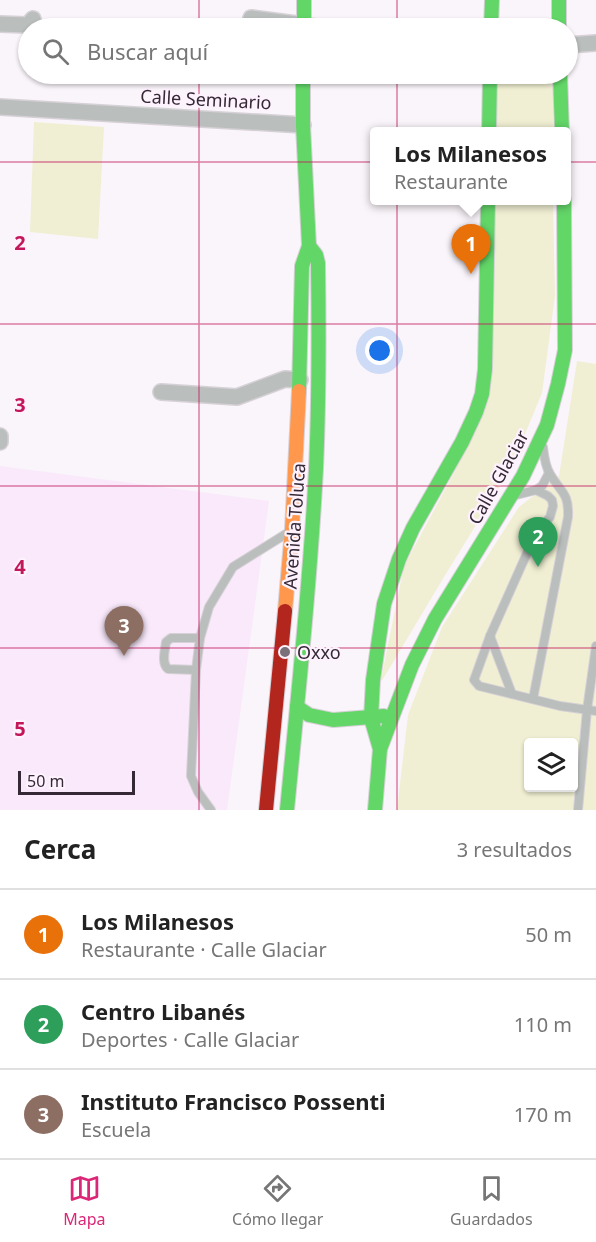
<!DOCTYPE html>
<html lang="es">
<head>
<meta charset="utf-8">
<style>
	body { margin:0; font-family:"Noto Sans",sans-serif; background:#f2f2f2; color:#222 }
	.controls { position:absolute; right:18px; bottom:18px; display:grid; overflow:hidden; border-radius:6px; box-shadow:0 2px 4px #0004 }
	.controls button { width:54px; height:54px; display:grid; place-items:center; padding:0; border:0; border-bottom:2px solid #e0e0e0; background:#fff; color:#222; font:30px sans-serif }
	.scale { position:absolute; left:18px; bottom:15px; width:117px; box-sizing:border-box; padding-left:6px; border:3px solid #342935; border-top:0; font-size:16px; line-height:21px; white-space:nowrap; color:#342935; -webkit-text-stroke:4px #fdf2fd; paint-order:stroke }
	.you { position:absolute; left:380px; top:351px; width:21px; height:21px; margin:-15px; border:4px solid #fff; border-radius:50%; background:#1a73e8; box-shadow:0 0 0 9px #1a73e833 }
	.badge { display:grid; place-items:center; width:39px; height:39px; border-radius:50%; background:#db2777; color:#fff; font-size:20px; font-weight:700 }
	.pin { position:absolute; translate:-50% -50px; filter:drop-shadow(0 2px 3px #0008) }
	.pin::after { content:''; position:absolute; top:32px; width:21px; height:18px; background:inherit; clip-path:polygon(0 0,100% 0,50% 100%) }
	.popup { position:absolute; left:370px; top:127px; width:201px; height:78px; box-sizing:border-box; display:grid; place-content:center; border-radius:6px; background:#fff; filter:drop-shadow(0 2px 4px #0005); font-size:20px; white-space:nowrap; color:#767676 }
	.popup b { font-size:22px; color:#222 }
	.popup::after { content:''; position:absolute; left:50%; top:100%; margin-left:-12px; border:12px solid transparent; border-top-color:#fff }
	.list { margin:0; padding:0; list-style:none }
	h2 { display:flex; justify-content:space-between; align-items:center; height:78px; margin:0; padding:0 24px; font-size:26px }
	h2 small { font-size:20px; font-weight:400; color:#767676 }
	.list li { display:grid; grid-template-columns:39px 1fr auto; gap:18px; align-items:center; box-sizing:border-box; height:90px; padding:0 24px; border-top:2px solid #e0e0e0 }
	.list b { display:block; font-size:22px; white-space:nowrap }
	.list p { margin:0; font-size:20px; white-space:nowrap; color:#767676 }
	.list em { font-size:20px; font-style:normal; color:#767676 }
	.icon { flex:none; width:33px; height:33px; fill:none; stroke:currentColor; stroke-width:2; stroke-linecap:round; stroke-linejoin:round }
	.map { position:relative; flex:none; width:596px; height:810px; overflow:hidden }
	.search { position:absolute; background:#fff; box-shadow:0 2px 4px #0004; left:18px; right:18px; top:18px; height:66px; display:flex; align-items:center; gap:15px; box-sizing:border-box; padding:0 21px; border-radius:33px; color:#767676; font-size:22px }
	.sheet { height:348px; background:#fff }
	nav { display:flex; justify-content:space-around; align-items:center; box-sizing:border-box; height:84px; border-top:2px solid #e0e0e0; background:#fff; font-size:16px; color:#767676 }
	nav a { display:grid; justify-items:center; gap:3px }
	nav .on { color:#db2777 }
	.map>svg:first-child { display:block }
	.built { fill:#f9e9fb }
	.green { fill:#f0efd3; fill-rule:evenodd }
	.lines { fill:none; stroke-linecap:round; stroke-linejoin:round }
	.lane-casing { stroke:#d6d1d6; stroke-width:10 }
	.street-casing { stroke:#d6d1d6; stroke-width:18 }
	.fast-casing { stroke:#d6d1d6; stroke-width:16 }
	.slow-casing { stroke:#d6d1d6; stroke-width:16 }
	.jam-casing { stroke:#d6d1d6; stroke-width:16 }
	.lane { stroke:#babebc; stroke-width:8 }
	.street { stroke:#babebc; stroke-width:15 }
	.fast { stroke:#63d668; stroke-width:14 }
	.slow { stroke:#ff974d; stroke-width:14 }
	.jam { stroke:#b3261e; stroke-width:14 }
	.grid { fill:none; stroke:#c2185b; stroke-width:1.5; stroke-opacity:0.55 }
	.poi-dot { fill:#79707a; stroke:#fdf2fd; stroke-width:2 }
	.labels { text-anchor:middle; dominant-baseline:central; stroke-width:4.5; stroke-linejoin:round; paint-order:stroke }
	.street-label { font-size:18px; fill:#342935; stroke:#fdf2fd }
	.poi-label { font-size:18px; fill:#342935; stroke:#fdf2fd; text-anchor:start }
	.grid-label { font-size:20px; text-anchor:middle; font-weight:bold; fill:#c2185b; stroke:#fdf2fd; stroke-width:4.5; stroke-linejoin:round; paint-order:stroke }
</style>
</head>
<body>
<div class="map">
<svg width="596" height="810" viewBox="0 0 596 810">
	<rect width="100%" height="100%" fill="#faf5fa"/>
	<!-- built -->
	<path class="built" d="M0,466L269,501L227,810H0Z"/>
	<!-- green -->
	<g class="green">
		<path d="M497,74H553V131L496,132Z"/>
		<path d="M34,122L104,127L98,239L30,232Z"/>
		<path d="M495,201H553L555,296L542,393L511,468L444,577L380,684L404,566L455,471L491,380Z"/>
		<path d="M577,361L596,364V810H397L408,715L442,627L519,507L559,476ZM528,742H574V788H528Z"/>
	</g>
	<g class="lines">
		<defs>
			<g id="lane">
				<path d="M536,490L542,486L549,473"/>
				<path d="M516,495L536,490L548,496L552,500L553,506L550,517L536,533L490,636L474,680L479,686L560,706L596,711"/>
				<path d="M490,636L512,694"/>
				<path d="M196,670L168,669C161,663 165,651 166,642L171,638H200"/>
				<path d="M533,699L568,517C569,492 561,493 550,474C545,466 544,456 543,447"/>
				<path d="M211,810L198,792L191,776L196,670L200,638L209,607L233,567L289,532"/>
				<path d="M578,810L587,710L596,646"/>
			</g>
			<g id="street">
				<path d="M251,18L304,25"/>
				<path d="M0,24L27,25L30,23L33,19"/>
				<path d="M568,45L596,43"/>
				<path d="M0,107L303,125"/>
				<path d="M161,392L237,397L285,379L300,380"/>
				<path d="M0,436V442"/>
			</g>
			<g id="fast">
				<path d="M304,0V28"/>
				<path d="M559,0V28"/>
				<path d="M491,28L492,0"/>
				<path d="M560,74L562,132"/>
				<path d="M489,132L490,74"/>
				<path d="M299,391L302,266L309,246L303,125V74"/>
				<path d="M297,707L309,715L333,720L384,716"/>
				<path d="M380,749L371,718L373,680L384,604L399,559L413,528L462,442L476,412L482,394L485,369L488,200"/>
				<path d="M287,810C298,696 310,583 316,469C319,400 319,332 318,263L316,255L309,246"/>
				<path d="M375,810L380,749L412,665L435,619L523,476L547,425L558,384L565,350L564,200"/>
			</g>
			<g id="slow">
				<path d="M304,25L341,28"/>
				<path d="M285,611L292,530L299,391"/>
			</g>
			<path id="jam" d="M266,810L285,611"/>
		</defs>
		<!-- lane casing -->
		<use href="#lane" class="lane-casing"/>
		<!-- street casing -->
		<use href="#street" class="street-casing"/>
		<!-- fast casing -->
		<use href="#fast" class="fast-casing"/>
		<!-- slow casing -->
		<use href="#slow" class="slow-casing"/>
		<!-- jam casing -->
		<use href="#jam" class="jam-casing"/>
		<!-- lane -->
		<use href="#lane" class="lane"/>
		<!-- street -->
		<use href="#street" class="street"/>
		<!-- fast -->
		<use href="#fast" class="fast"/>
		<!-- slow -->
		<use href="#slow" class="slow"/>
		<!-- jam -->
		<use href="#jam" class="jam"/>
	</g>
	<!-- grid -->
	<path class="grid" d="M199,0V28M397,0V28M199,74V810M397,74V810M0,162H596M0,324H596M0,486H596M0,648H596"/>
	<!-- markers -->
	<circle class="poi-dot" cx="285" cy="652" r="6"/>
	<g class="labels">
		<!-- street labels -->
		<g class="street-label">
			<text transform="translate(206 99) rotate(3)">Calle Seminario</text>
			<text transform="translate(498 477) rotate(-61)">Calle Glaciar</text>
			<text transform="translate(294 526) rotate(-86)">Avenida Toluca</text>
		</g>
		<!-- poi labels -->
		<g class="poi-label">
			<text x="297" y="652">Oxxo</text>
		</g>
	</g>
	<g class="grid-label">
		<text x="20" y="250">2</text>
		<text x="20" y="412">3</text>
		<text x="20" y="574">4</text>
		<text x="20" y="736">5</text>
	</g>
</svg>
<div class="controls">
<button><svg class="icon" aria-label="layers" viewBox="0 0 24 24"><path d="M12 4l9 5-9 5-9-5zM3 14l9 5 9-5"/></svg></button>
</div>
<div class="scale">50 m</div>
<div class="you"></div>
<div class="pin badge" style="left:471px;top:274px;background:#e8710a">1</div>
<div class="popup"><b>Los Milanesos</b>Restaurante</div>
<div class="pin badge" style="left:538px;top:567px;background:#2e9e5b">2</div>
<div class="pin badge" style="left:124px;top:656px;background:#8d6e63">3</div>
<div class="search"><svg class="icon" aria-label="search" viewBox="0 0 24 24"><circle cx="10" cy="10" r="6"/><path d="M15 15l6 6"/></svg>Buscar aquí</div>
</div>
<section class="sheet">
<h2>Cerca<small>3 resultados</small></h2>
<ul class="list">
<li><span class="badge" style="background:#e8710a">1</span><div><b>Los Milanesos</b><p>Restaurante · Calle Glaciar</p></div><em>50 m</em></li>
<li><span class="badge" style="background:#2e9e5b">2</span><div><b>Centro Libanés</b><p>Deportes · Calle Glaciar</p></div><em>110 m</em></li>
<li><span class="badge" style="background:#8d6e63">3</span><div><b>Instituto Francisco Possenti</b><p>Escuela</p></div><em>170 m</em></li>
</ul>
</section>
<nav>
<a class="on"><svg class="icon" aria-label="map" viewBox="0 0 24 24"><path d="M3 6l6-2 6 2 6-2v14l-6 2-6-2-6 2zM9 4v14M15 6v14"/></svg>Mapa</a>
<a><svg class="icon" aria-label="directions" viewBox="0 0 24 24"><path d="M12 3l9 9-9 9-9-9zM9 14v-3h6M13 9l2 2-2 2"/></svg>Cómo llegar</a>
<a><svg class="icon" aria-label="saved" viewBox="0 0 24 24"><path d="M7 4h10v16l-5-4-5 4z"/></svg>Guardados</a>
</nav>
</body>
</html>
